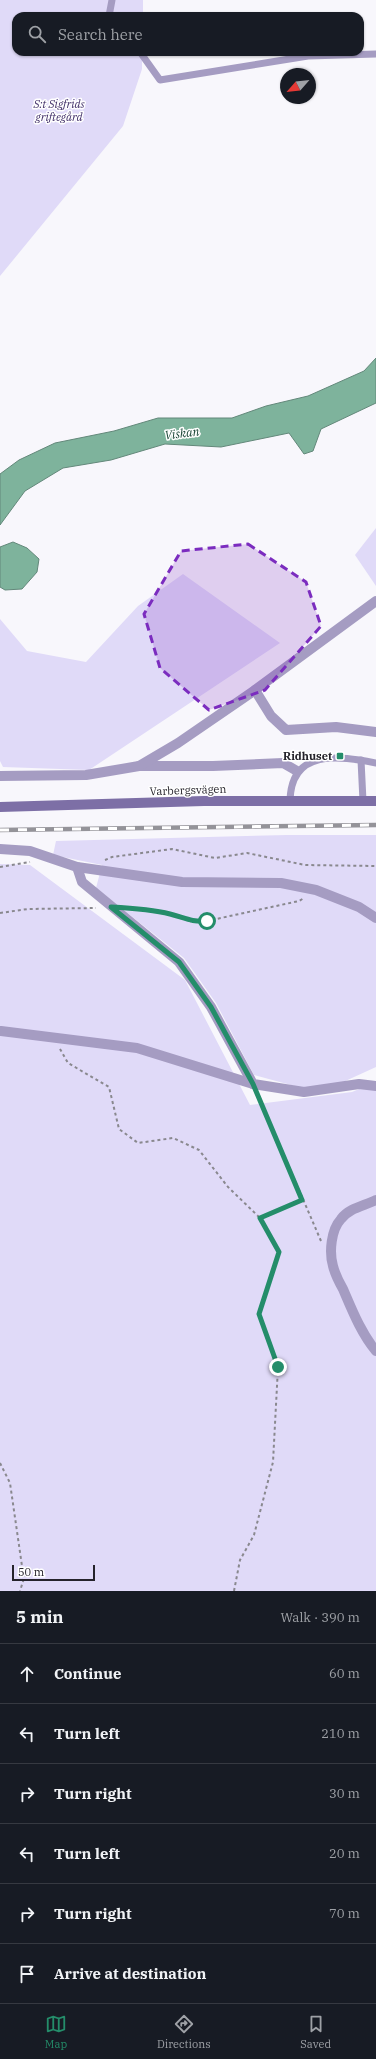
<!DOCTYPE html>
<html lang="en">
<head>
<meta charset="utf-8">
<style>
	body { margin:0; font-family:"IBM Plex Serif",serif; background:#20242c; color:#f1f3f6 }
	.compass { position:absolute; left:280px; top:68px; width:36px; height:36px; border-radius:50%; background:#171b24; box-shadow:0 1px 3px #0004; rotate:242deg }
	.scale { position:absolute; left:12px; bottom:10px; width:83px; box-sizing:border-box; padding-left:4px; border:2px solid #25232b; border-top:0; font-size:11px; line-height:14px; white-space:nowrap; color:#25232b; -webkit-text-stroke:3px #fff; paint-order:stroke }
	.stop { position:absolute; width:12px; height:12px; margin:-9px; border:3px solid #248d6a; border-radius:50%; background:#fff }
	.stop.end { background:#248d6a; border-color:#fff; box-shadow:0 1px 4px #0008 }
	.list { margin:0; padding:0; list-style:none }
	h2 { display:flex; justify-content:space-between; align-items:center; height:52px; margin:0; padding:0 16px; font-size:17px }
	h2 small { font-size:13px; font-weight:400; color:#9ea1a6 }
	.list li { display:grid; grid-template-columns:26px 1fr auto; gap:12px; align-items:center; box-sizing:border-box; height:60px; padding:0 16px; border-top:1px solid #363941 }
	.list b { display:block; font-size:15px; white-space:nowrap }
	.list em { font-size:13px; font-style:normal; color:#9ea1a6 }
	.icon { flex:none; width:22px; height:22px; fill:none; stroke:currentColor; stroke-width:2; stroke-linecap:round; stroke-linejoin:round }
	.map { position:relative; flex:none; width:376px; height:1591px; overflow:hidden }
	.search { position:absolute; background:#171b24; box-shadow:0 1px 3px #0004; left:12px; right:12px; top:12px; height:44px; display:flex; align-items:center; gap:10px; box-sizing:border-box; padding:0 14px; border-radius:12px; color:#9ea1a6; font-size:15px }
	.sheet { height:412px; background:#171b24 }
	nav { display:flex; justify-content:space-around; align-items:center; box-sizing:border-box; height:56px; border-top:1px solid #363941; background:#171b24; font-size:11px; color:#9ea1a6 }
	nav a { display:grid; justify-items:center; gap:2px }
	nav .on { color:#248d6a }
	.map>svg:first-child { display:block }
	.green { fill:#e0daf8 }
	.water { fill:#7eb39c; stroke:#63887a }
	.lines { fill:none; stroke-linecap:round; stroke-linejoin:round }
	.path { stroke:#89888e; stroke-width:2; stroke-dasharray:3 3; stroke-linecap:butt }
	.lane { stroke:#a59cc2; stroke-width:7 }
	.street { stroke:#a59cc2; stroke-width:10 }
	.secondary { stroke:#7d6fa6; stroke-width:10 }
	.rail-casing { stroke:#949399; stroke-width:4.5 }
	.rail { stroke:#fff; stroke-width:3; stroke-dasharray:9; stroke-linecap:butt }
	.route { stroke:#248d6a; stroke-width:5 }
	.marked { fill:#7b2cbf; fill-opacity:0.2; stroke:#7b2cbf; stroke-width:3; stroke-dasharray:8 5; stroke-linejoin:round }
	.poi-dot { fill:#248d6a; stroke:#fff; stroke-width:1.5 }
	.labels { text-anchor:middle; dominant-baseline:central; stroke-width:3; stroke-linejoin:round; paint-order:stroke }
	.park-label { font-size:11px; font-style:italic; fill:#412f68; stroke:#fff }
	.poi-label { font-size:11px; font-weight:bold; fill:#25232b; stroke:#fff; text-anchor:end }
	.street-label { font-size:11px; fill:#25232b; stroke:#fff }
	.water-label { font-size:12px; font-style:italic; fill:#123f2f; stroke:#fff }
</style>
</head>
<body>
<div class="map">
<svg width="376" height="1591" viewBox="0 0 376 1591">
	<rect width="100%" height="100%" fill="#f8f7fc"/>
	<!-- green -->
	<g class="green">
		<path d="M0,0H143V16H16V52H142V69L123,126L0,276Z"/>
		<path d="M376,528V586L355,555Z"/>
		<path d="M183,574L280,643L89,770L3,767L0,761V619L27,651L86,662L138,606Z"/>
		<path d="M287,835H376V1067L341,1083L302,1088L254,1075L216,1003L184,958L96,888L102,865L53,855L56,841Z"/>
		<path d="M0,864L30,865L185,980L250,1105L352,1092L376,1082V1591H0Z"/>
	</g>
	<!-- water -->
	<g class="water">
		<path d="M376,358V403L321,429L313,451L304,454L289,433L221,447L165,444L111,460L63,468L25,491L0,525V474L19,460L55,443L114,431L158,418H232L266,406L308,396L364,371Z"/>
		<path d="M13,542L27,548L39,559L37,572L22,589L5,590L0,587V547Z"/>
	</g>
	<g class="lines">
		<!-- path -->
		<g class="path">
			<path d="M105,860L112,857L172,849L215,858L247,853L305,865L376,866"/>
			<path d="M0,867L30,862"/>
			<path d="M130,908L171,914L192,922L207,921L299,901L304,898"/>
			<path d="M0,913L28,909L96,908"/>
			<path d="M60,1049L68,1063L109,1087L119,1129L138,1143L173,1138L199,1150L228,1187L260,1218"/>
			<path d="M258,1095L321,1241"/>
			<path d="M0,1463L10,1483L22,1566L25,1575L20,1591"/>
			<path d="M234,1591L240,1560L254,1535L273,1462L278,1367L259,1314L279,1252L260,1218L302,1200"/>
		</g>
		<!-- lane -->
		<g class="lane">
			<path d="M109,16L112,0"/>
			<path d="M140,52L160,80L308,56L376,54"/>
			<path d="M361,760L363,801"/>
			<path d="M290,801C291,748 339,756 376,763"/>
		</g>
		<!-- street -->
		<g class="street">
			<path d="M376,601L255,690L271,716L286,730L336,727L376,732"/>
			<path d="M139,766H213L283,763L297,771"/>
			<path d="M0,776L86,775L139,766L178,743L255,690"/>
			<path d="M0,849L30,851L77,867L182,882L281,883L316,890L359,907L376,918"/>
			<path d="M77,867L82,882L179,962L211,1007L253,1084L304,1092L359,1084L376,1086"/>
			<path d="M1,1031L137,1048L253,1084"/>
			<path d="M376,1200C364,1206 349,1208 341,1219C331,1230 329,1252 333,1266C335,1274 339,1282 343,1289C352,1310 361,1333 376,1351"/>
		</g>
		<!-- secondary -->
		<path class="secondary" d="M0,807L204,801H376"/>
		<defs>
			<path id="rail" d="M0,830L376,825"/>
		</defs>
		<!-- rail casing -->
		<use href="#rail" class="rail-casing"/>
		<!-- rail -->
		<use href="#rail" class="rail"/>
	</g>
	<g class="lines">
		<!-- route -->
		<path class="route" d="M207,921C190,922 186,918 170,914C151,909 131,908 111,907L179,962L211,1007L253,1084L302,1200L260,1218L279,1252L259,1314L278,1367"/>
	</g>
	<!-- marked area -->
	<path class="marked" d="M248,544L306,582L321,626L265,690L209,710L160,668L144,614L181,551Z"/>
	<!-- markers -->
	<rect class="poi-dot" x="336" y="752" width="8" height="8" rx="2"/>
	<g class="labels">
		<!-- park labels -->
		<g class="park-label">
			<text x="59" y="104">S:t Sigfrids<tspan x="59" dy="13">griftegård</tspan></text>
		</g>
		<!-- poi labels -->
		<g class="poi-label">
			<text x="332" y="756">Ridhuset</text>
		</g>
		<!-- street labels -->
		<g class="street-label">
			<text transform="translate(188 790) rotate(-2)">Varbergsvägen</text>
		</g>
		<!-- water labels -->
		<g class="water-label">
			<text transform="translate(182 433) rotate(-7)">Viskan</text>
		</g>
	</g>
</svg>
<svg class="compass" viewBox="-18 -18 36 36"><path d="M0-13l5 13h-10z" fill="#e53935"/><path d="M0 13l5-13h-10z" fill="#9ea1a6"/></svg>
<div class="scale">50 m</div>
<div class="stop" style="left:207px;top:921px"></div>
<div class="stop end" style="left:278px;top:1367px"></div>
<div class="search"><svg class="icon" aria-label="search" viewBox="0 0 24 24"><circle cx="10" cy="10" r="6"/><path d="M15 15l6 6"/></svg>Search here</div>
</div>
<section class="sheet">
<h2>5 min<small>Walk · 390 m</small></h2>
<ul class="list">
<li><svg class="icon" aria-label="ahead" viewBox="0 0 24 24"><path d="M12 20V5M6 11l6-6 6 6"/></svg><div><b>Continue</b></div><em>60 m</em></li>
<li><svg class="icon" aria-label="left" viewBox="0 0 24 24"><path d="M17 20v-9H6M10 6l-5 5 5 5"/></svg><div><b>Turn left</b></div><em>210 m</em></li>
<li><svg class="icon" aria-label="right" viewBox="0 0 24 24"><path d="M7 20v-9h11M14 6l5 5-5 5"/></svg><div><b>Turn right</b></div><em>30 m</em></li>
<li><svg class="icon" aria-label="left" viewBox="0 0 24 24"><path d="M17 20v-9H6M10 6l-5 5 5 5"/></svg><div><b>Turn left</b></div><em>20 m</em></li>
<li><svg class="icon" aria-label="right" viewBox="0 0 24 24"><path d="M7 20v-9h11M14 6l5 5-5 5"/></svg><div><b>Turn right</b></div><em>70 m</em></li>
<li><svg class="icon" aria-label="arrive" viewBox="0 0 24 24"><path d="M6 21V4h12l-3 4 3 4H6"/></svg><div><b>Arrive at destination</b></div></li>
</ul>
</section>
<nav>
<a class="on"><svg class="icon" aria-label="map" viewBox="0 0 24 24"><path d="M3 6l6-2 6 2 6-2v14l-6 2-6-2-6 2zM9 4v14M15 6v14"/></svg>Map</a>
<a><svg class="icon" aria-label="directions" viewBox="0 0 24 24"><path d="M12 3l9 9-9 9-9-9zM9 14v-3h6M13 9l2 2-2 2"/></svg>Directions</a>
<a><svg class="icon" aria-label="saved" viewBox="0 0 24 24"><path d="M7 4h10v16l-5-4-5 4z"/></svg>Saved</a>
</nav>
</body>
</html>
